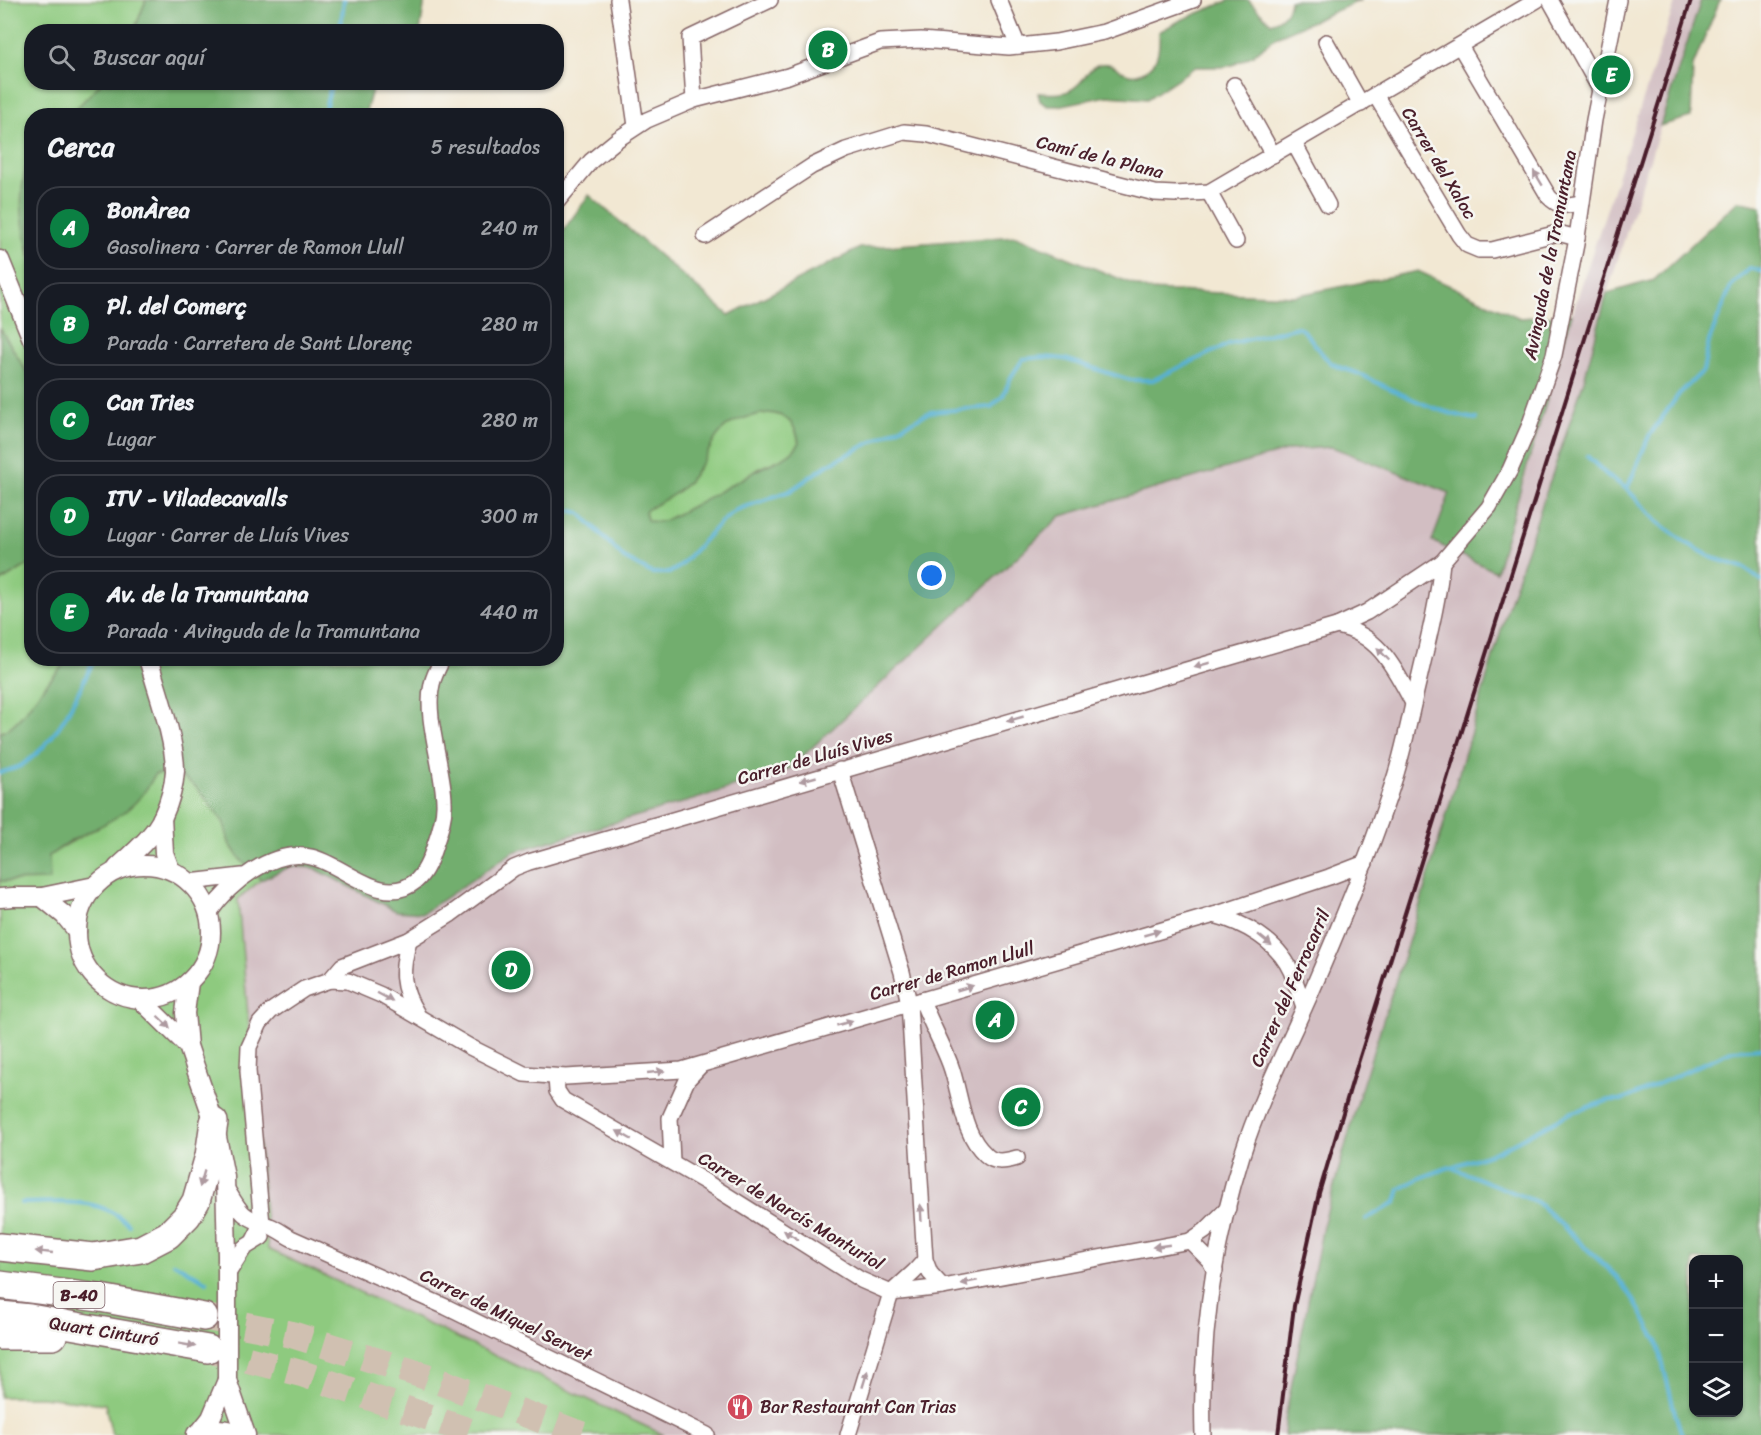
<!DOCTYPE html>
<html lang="es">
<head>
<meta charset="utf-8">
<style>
	body { margin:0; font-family:Sriracha,sans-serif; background:#242831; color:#f1f3f6 }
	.controls { position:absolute; right:18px; bottom:18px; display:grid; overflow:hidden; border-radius:12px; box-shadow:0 2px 4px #0004 }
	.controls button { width:54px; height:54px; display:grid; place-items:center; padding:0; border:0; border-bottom:2px solid #363941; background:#171b24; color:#f1f3f6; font:30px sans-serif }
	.you { position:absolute; left:932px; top:576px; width:21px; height:21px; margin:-15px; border:4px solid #fff; border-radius:50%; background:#1a73e8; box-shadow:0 0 0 9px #1a73e833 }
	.badge { display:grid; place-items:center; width:39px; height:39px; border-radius:50%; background:#0b8043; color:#fff; font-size:20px; font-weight:700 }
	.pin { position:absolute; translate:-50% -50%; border:3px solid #fff; box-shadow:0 2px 6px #0006 }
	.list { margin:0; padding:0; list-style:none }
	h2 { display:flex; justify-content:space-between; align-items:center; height:78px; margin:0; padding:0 24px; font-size:26px }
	h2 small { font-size:20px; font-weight:400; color:#9ea1a6 }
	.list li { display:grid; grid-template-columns:39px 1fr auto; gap:18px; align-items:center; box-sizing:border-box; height:84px; margin:0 12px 12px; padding:0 12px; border:2px solid #363941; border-radius:24px }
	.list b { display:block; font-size:22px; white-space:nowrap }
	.list p { margin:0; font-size:20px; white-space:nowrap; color:#9ea1a6 }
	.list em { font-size:20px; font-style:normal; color:#9ea1a6 }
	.icon { flex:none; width:33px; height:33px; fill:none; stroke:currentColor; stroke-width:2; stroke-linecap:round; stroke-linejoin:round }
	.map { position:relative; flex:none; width:1761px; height:1435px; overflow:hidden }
	.search { position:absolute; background:#171b24; box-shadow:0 2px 4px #0004; left:24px; top:24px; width:540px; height:66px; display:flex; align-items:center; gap:15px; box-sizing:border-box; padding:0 21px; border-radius:24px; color:#9ea1a6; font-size:22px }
	.panel { position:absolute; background:#171b24; box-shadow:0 2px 4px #0004; left:24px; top:108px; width:540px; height:558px; border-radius:24px }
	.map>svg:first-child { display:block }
	.industrial { fill:#d2bec2 }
	.green { fill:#8eca7f; stroke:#6c7455; stroke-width:1.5 }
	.forest { fill:#72ae6e; stroke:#5e664c; stroke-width:1.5; fill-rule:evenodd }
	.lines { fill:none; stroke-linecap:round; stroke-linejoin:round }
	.stream { stroke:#56b1d4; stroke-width:4 }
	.motorway-tunnel { stroke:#d0c0b1; stroke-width:27; stroke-dasharray:27 14; stroke-linecap:butt }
	.minor-casing { stroke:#856566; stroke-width:18 }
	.tertiary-casing { stroke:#856566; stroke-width:21 }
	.motorway-casing { stroke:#856566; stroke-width:30 }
	.minor { stroke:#fff; stroke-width:15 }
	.tertiary { stroke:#fff; stroke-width:18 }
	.motorway { stroke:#fff; stroke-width:27 }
	.rail { stroke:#4a1f2b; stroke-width:4 }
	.oneway { fill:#ae9aa0 }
	.labels { text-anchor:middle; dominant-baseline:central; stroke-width:5; stroke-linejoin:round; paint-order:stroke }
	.shield { fill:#f6f6f2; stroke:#7e6067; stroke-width:1.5 }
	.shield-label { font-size:16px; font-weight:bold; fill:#4a1f2b }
	.street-label { font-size:18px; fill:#4a1f2b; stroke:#f6f6f2 }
	.poi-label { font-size:18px; fill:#4a1f2b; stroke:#f6f6f2; text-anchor:start }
</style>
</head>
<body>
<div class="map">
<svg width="1761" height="1435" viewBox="0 0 1761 1435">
	<rect width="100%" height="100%" fill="#f6f6f2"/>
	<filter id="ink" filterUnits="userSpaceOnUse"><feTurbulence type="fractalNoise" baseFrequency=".0167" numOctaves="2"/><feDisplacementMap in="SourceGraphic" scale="12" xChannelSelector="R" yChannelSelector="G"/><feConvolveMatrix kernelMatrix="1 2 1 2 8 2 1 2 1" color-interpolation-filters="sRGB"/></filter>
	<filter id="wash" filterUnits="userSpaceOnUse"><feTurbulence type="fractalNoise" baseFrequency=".008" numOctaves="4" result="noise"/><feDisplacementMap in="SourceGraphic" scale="24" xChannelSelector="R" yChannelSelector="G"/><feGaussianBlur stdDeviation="1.35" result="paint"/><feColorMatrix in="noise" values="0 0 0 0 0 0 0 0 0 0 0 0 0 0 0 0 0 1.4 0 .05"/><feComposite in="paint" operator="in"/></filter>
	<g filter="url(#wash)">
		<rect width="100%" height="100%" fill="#f2e8d3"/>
		<!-- industrial -->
		<path class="industrial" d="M1676,0H1701L1607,293L1584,380L1509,603L1419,908L1362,1086L1323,1226L1286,1413L1284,1435H664L268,1249L238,899L261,880L291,866L314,868L396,911L423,913L513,852L696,799L790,768L1061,516L1289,450L1332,447L1451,493L1523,484L1572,314Z"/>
		<!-- green -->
		<g class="green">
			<path d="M0,0H146L134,31L32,32V82L101,83L70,115L32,116L31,158L25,170L22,206L26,241L31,259V379L0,328Z"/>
			<path d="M768,413C788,414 797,425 799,444L793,452L785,457L758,469L717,494L664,521L655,523L647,520L645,511C660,501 675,496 688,482C721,444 704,422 768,413Z"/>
			<path d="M31,563L32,658L67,659C61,670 51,678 43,688C29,705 20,724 0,733V582Z"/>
			<path d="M155,774H178L196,787L225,823L229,843L240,859L261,880L238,899L268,1249L664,1435H112L105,1404L42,1397H0V881L49,880V856C86,829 134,819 155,774Z"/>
		</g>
		<!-- forest -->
		<g class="forest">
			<path d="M146,0H425L420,31H134Z"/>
			<path d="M1230,0H1248L1271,23C1282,19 1289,12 1290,0H1361L1276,37L1253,55L1235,64L1225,67H1195L1147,99L1107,96L1058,106H1048L1040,101L1038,93C1059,94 1070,96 1084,78C1087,73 1091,68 1097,65C1110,60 1115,68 1126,73C1130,75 1135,75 1140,73C1158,67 1160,50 1159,32L1181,20Z"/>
			<path d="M1701,0H1720L1693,66L1691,117L1660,126Z"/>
			<path d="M101,83V82L374,83L365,115H70Z"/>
			<path d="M31,158V259C22,228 15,187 31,158Z"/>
			<path d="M589,195L729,315L860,248L1016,236L1147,290L1294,296L1418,271L1520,318L1572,314L1496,572L1432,541L1450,493L1332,447L1289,450L1061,516L790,768L696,799L513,852L423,913L396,911L314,868L291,866L261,880L240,859L229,843L224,823L196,787L178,774H155C136,814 108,821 73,840C64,844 57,851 49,856L50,880L0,881V733C20,724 29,705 43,688C51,678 61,670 67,659L556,658L557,239ZM768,413C787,414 797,425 799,444C788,459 771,462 756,471C725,488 696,505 664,521L655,522L647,520L645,511C660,501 676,496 688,482C721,444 705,422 768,413Z"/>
			<path d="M1738,201L1761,206V1435H1284L1286,1413L1323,1226L1362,1086L1419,908L1509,603L1584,380L1607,293L1654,280ZM1694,1260H1738V1412H1694Z"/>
			<path d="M0,328L31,379V563L0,582Z"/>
		</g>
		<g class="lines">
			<!-- stream -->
			<g class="stream">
				<path d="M340,32L344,0"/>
				<path d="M323,116L332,82"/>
				<path d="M1587,456L1607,475L1627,489L1658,522L1683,541L1713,558L1745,568L1761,581"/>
				<path d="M1627,489L1649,436L1679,394L1703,371L1709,341L1731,286L1750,268L1761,271"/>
				<path d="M556,511L565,509L580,513L624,558L652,573H669L679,567L719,524L736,510L790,491L829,464L930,412L991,407L1003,396L1011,377L1023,359L1044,357L1065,359L1130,380H1153L1229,344L1298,327C1313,336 1318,354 1333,364C1340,369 1351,370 1359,374C1396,391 1435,413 1476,419"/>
				<path d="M0,773C7,770 16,769 22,765C59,741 76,696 95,658"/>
				<path d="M1451,1167L1498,1151L1570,1113L1610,1100H1622L1632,1096L1733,1050L1761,1048"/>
				<path d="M21,1203C59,1203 99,1195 129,1225"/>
				<path d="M1366,1219L1396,1202L1400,1189L1420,1178L1450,1167L1537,1202L1616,1276L1632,1297L1657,1341L1675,1413L1682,1435"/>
				<path d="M174,1263L207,1282"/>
			</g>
		</g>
	</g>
	<g filter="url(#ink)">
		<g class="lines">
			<!-- motorway-tunnel -->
			<g class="motorway-tunnel">
				<path d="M204,1317L290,1334L422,1375L582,1435"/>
				<path d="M208,1349L303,1374L480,1435"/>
			</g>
			<defs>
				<g id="minor">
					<path d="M618,0L636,126"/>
					<path d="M999,0L1018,46"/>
					<path d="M1550,0L1600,89"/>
					<path d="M1326,42L1361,104"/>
					<path d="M1460,46L1549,197C1561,209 1566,205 1582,203"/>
					<path d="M1234,85L1273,155"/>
					<path d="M1376,96L1459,235L1467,245L1479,250H1492L1558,233L1577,238"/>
					<path d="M694,100L690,38L770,0"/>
					<path d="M1294,143L1328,205"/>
					<path d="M1209,192L1236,241"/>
					<path d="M556,203L591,161L618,139L647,120L694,100L788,76L880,42L921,40L1009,47L1056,42L1104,32L1193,0"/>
					<path d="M705,236L812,166L846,150L904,132L926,134L1155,193L1175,194L1209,192L1537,0"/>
					<path d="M1337,626L1367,612L1442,562L1489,507L1510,470L1529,427L1554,355L1576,244L1594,120L1618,0"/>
					<path d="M840,770L902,972L909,1003L925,1260L930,1273L943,1287"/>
					<path d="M190,882L242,876"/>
					<path d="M209,913C230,883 272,848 311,857C344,864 382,909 416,881C426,872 431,858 435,845C440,831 445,816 444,801C443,765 424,717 432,684C434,675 439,666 443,658"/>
					<path d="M1214,915C1245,923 1277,941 1291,971C1296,983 1300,995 1304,1007"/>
					<path d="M409,940C401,970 400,986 417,1014"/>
					<path d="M330,980L342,966L409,940L451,914L514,868L529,862L1337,626C1380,635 1394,668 1413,703"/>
					<path d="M922,1000C930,1022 942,1043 950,1064C961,1093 961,1133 986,1155C995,1164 1006,1161 1017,1158"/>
					<path d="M556,1077L557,1091L563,1100L704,1181L861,1280L891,1293L943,1287L1190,1241L1205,1231L1228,1208"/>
					<path d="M672,1162L670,1118L687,1080L701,1065"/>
					<path d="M225,1186C241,1213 240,1216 270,1226C277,1229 284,1234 291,1238L446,1307L707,1435"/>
					<path d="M254,1240L262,1224L248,1071L249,1047L260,1023L271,1011L304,989L330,980L348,981L381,995L470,1047L524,1074L566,1077L682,1070L1214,915L1329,877L1365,863"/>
					<path d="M1190,1241L1210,1261L1215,1271"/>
					<path d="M227,1275L244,1248L262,1237"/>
					<path d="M848,1435L891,1293L914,1272L925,1260"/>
					<path d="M1203,1435C1200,1341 1214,1244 1242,1155C1262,1092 1294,1034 1319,974C1347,909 1374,844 1395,777C1405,745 1411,711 1419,679C1428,640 1438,602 1442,562"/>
				</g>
				<g id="tertiary">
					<path d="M0,260L32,339"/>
					<path d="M162,818L164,853L170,869"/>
					<circle cx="144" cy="932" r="67"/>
					<path d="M117,868C132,854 155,835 163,816C169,803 174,786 175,771C175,738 157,691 148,658"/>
					<path d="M42,897L64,915L77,931"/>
					<path d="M0,898L13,897H42L95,886"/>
					<path d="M189,982L185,1013L188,1046L214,1122L225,1177L227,1256V1380L246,1435"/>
					<path d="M140,999L188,1046"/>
					<path d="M199,1433L211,1418L227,1380"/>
					<path d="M196,1434C212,1427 226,1427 241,1435"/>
				</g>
				<g id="motorway">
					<path d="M0,1247L93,1257L141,1249L168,1235L187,1216L196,1201L209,1156L214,1122"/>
					<path d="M0,1285L100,1298L204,1317"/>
					<path d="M0,1315L30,1318L208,1349"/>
					<path d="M0,1336H53"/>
				</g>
			</defs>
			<!-- minor casing -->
			<use href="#minor" class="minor-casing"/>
			<!-- tertiary casing -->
			<use href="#tertiary" class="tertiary-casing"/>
			<!-- motorway casing -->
			<use href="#motorway" class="motorway-casing"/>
			<!-- minor -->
			<use href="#minor" class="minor"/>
			<!-- tertiary -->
			<use href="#tertiary" class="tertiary"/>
			<!-- motorway -->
			<use href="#motorway" class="motorway"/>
			<!-- rail -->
			<path class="rail" d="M1278,1435L1294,1306L1319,1193L1353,1079L1691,0"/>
		</g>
		<!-- one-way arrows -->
		<defs><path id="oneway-solid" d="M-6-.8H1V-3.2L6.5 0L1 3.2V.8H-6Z" transform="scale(1.5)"/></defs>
		<g class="oneway">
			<use href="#oneway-solid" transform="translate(1538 178) rotate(-121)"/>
			<use href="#oneway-solid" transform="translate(1383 654) rotate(-134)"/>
			<use href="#oneway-solid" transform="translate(1202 665) rotate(164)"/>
			<use href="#oneway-solid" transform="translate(1015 719) rotate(164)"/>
			<use href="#oneway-solid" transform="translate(808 779) rotate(164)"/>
			<use href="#oneway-solid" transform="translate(1152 933) rotate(-16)"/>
			<use href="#oneway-solid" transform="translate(1265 940) rotate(39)"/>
			<use href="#oneway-solid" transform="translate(965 988) rotate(-16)"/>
			<use href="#oneway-solid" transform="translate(385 997) rotate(28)"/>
			<use href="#oneway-solid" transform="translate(164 1022) rotate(44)"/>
			<use href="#oneway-solid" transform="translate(845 1023) rotate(-16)"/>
			<use href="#oneway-solid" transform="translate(656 1072) rotate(-6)"/>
			<use href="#oneway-solid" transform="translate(624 1135) rotate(-150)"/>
			<use href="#oneway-solid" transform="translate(202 1179) rotate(106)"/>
			<use href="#oneway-solid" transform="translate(921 1213) rotate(-93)"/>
			<use href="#oneway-solid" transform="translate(791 1235) rotate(-148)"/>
			<use href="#oneway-solid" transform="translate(1161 1246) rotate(172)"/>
			<use href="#oneway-solid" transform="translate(44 1252) rotate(-174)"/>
			<use href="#oneway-solid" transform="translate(969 1282) rotate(169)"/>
			<use href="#oneway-solid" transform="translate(187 1345) rotate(10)"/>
			<use href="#oneway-solid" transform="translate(865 1379) rotate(-73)"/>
		</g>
	</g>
	<!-- icons -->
	<defs>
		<symbol id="restaurant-disc" viewBox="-11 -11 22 22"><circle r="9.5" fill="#d1495b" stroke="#f6f6f2"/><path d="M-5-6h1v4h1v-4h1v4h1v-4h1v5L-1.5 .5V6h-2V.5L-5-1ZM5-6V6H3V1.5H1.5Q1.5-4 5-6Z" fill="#fff"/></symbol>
	</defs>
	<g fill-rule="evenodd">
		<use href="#restaurant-disc" x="725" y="1392" width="30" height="30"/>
	</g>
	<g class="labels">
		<!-- shield labels -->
		<rect class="shield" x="53.5" y="1282" width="51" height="26" rx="4.5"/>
		<g class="shield-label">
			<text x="79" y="1295">B-40</text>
		</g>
		<!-- street labels -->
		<g class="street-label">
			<text transform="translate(1100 157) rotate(14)">Camí de la Plana</text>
			<text transform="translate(1439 163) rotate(59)">Carrer del Xaloc</text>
			<text transform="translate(1550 255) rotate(-79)">Avinguda de la Tramuntana</text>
			<text transform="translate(815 757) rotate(-16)">Carrer de Lluís Vives</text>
			<text transform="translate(952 971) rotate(-16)">Carrer de Ramon Llull</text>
			<text transform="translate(1290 988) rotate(-66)">Carrer del Ferrocarril</text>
			<text transform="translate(791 1211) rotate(31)">Carrer de Narcís Monturiol</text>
			<text transform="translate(506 1315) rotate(26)">Carrer de Miquel Servet</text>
			<text transform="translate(104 1331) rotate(9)">Quart Cinturó</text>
		</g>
		<!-- poi labels -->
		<g class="poi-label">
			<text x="760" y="1407">Bar Restaurant Can Trias</text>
		</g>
	</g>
</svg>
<div class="controls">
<button>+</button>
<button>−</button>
<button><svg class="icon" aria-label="layers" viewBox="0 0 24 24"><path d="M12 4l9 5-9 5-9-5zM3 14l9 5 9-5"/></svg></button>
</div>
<div class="you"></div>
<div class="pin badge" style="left:995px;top:1020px">A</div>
<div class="pin badge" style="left:828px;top:50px">B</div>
<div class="pin badge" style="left:1021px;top:1107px">C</div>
<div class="pin badge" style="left:511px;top:970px">D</div>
<div class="pin badge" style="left:1611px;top:75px">E</div>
<div class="search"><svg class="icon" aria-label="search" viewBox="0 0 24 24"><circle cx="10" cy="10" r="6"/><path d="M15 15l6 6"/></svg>Buscar aquí</div>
<section class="panel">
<h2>Cerca<small>5 resultados</small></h2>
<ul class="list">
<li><span class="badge">A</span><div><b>BonÀrea</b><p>Gasolinera · Carrer de Ramon Llull</p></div><em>240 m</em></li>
<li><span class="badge">B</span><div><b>Pl. del Comerç</b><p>Parada · Carretera de Sant Llorenç</p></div><em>280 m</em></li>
<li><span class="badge">C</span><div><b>Can Tries</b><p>Lugar</p></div><em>280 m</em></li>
<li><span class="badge">D</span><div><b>ITV - Viladecavalls</b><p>Lugar · Carrer de Lluís Vives</p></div><em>300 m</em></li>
<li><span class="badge">E</span><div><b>Av. de la Tramuntana</b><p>Parada · Avinguda de la Tramuntana</p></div><em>440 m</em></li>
</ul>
</section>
</div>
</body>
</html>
